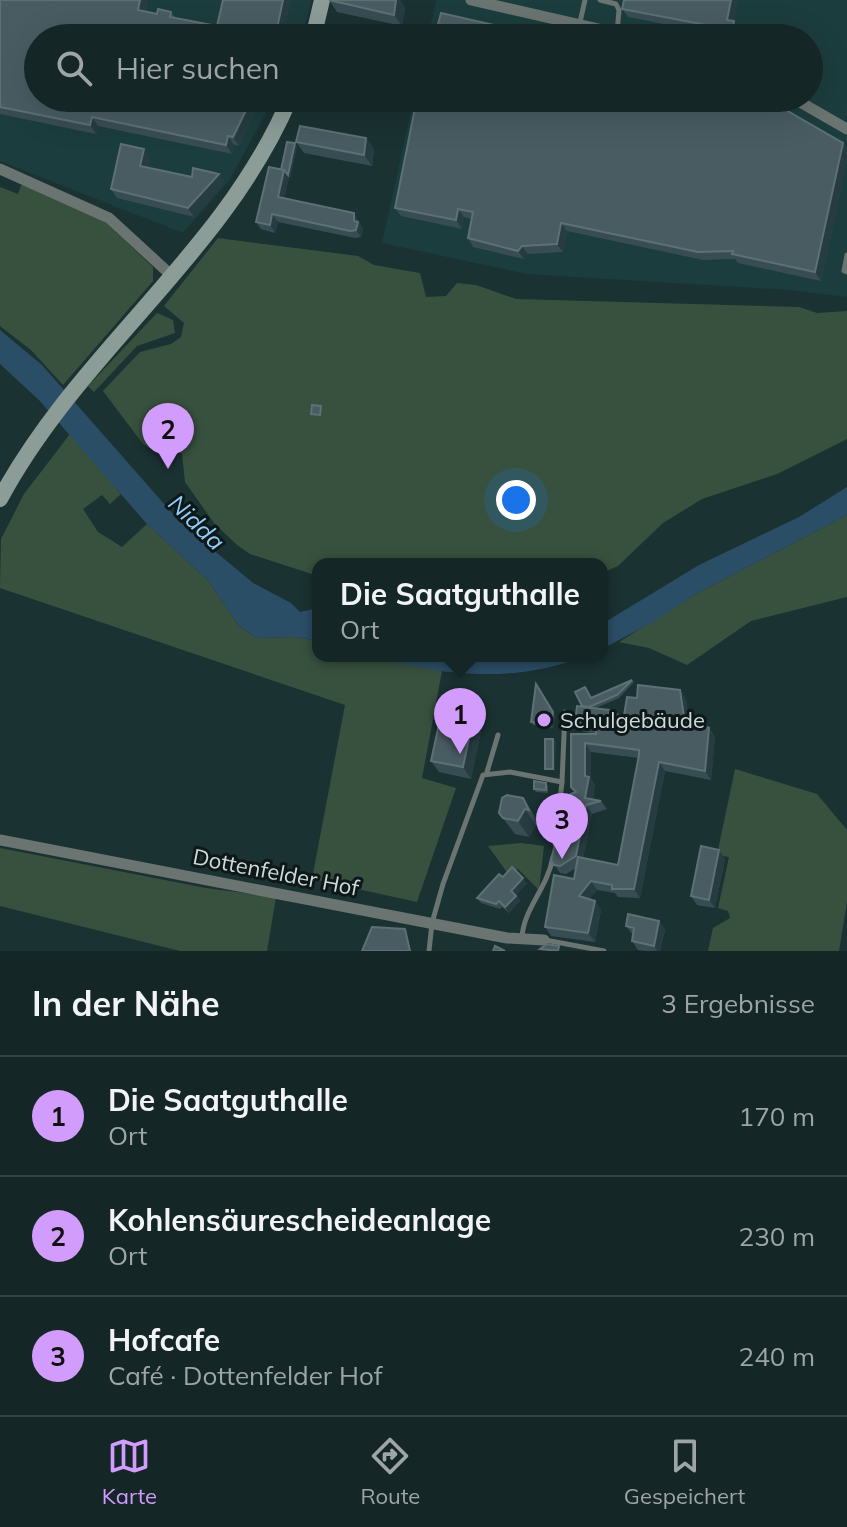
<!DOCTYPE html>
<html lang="de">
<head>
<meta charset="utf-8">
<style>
	body { margin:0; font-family:Mulish,sans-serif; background:#1d2e2e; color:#f1f3f6 }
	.you { position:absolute; left:516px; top:500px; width:28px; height:28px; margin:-20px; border:6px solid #fff; border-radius:50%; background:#1a73e8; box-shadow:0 0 0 12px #1a73e833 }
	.badge { display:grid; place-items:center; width:52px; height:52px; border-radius:50%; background:#d29cfd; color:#111; font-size:26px; font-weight:700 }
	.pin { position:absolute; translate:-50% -66px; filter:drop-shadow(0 2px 4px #0008) }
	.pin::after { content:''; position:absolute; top:42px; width:28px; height:24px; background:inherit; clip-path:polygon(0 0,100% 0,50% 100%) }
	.popup { position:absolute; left:312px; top:558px; width:296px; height:104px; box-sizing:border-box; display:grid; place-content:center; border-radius:16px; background:#142626; filter:drop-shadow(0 2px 6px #0005); font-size:26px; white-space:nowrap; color:#9da5a7 }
	.popup b { font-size:30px; color:#f1f3f6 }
	.popup::after { content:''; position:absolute; left:50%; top:100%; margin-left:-16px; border:16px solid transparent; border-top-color:#142626 }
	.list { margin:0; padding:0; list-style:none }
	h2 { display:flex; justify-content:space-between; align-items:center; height:104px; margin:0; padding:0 32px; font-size:34px }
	h2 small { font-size:26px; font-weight:400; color:#9da5a7 }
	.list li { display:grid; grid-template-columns:52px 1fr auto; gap:24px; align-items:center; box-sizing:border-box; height:120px; padding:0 32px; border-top:2px solid #334343 }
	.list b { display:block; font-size:30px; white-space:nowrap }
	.list p { margin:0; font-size:26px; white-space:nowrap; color:#9da5a7 }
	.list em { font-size:26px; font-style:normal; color:#9da5a7 }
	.icon { flex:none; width:44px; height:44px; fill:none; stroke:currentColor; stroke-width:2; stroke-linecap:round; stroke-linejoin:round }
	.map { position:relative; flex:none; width:847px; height:951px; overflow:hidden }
	.search { position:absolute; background:#142626; box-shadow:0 8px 32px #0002; left:24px; right:24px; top:24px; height:88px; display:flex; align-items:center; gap:20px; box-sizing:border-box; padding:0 28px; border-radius:44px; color:#9da5a7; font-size:30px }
	.sheet { height:464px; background:#142626 }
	nav { display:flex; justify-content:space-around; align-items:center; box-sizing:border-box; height:112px; border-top:2px solid #334343; background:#142626; font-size:22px; color:#9da5a7 }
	nav a { display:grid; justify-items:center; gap:4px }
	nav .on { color:#d29cfd }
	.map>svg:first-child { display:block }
	.built { fill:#1c3d3d }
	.green { fill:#38513e }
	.water { fill:#2b4e67 }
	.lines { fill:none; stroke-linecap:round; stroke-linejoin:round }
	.lane { stroke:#6a7471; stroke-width:5 }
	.street { stroke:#6a7471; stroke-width:11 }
	.secondary { stroke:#8c9c97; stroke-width:16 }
	.wall { fill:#384d53; fill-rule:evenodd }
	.shaded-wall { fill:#263c40 }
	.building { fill:#485c62; stroke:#5d7074; stroke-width:2 }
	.poi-dot { fill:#d29cfd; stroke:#0e1818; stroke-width:3 }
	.labels { text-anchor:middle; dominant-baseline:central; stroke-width:6; stroke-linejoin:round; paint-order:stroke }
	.poi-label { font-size:22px; fill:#cddada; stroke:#0e1818; text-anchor:start }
	.street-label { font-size:22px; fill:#cddada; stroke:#0e1818 }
	.water-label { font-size:24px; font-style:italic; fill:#91cefb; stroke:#0e1818 }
</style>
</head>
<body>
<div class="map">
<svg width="847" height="951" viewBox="0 0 847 951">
	<rect width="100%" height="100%" fill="#1b3232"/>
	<!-- built -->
	<g class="built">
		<path d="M0,0H312L301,38H38V98H274L229,181L183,233L0,161Z"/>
		<path d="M436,0H847V297L790,290L527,274L382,243L414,98H809V38H428Z"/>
	</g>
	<!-- green -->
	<g class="green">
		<path d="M22,183L100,217L153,267V281L63,385L31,350L0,326V187L18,194Z"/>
		<path d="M218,238L358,256L374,265L420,273L426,297L446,296L457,283L476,285L516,299L799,307L817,313L847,311V439L777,474L702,499L663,523L618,566L602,573V564H318V576L250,554L237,545L214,523L185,482L182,454L171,448L163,456L143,444L103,391L140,352L171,344L181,337L184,323L164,306Z"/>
		<path d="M157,313L173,320L175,333L137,346L94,392L88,386Z"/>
		<path d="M70,434L121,494L110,504L102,495L83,509L98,532L122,547L147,524L207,579L239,626L257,638L296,637L318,641V656H373L442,671L422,778L456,788L417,902L312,879L345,705L0,588L1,539L24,494Z"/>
		<path d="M847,515V597L751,621L687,665L649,648L619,642L694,595Z"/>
		<path d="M735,769L817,794L847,830V902L839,951H708L713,928L730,918L728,911L718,908L729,857L717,855Z"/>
		<path d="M521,843L544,846L539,890L518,869L509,875L488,846Z"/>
		<path d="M0,848L206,888L276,897L267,951H180L0,906Z"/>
	</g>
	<!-- water -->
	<g class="water">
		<path d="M0,330L42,365L180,522L253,583L291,603L300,612L318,608V641L296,637L257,638L239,626L207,579L147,524L39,400L0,364Z"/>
		<path d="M847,487V515L694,595L653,622L602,649V624L699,565L799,517Z"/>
		<path d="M373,656H585C518,683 441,677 373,656Z"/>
	</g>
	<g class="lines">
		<!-- lane -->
		<g class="lane">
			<path d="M600,0L616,4L619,10L617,33"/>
			<path d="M580,22L585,0"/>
			<path d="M847,255L844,271L847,272"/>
			<path d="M487,772L498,735"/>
			<path d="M562,782L565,712"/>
			<path d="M522,937C524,908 547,889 553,857"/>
			<path d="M545,940L604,951"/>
			<path d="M429,951L432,923L443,884L483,775L510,772L562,782L555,844"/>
		</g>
		<!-- street -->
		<g class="street">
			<path d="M471,0L638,38"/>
			<path d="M793,98L847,129"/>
			<path d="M0,169L109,218L171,275"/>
			<path d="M0,840L507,938L544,940"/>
		</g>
		<!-- secondary -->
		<g class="secondary">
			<path d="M313,38L322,0"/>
			<path d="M0,499C80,350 224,254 290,98"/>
		</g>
	</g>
	<!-- wall -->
	<g class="wall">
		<path d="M0,0L147,2L146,12L157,14L171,12L176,18L217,26L290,0L283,38H38V98H262L239,146L234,145L232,154L98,126L96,134L0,114Z"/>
		<path d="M329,0H400L405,8L402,26L337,12Z"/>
		<path d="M622,9L734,21L740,29L721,35L628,17Z"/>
		<path d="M438,24L507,28L511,34L510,38H450L448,34V31L442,30Z"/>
		<path d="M366,138L374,149L372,166L304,153L296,142Z"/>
		<path d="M843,143L847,149V160L821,281L738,263L735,259L703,260L567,231L563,252L528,254L524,259L473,247L468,238L472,219L464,217L462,229L401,216L395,208Z"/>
		<path d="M297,146L290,178L289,177L284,198L354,213L363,229L361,237L355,238L278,222L275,233L261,229L256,222L281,170Z"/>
		<path d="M150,158L147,168L192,177L225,182L194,217L117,198L111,189Z"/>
		<path d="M632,680L634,682L619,698L596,708L613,714L624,716L637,698L680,690L686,699L689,719L709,728L715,737L711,780L665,771L640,898L618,897L615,893L597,890L589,899L595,901L601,910L595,942L551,936L545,927L574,879L576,868L566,874L560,873L551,860L561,832L569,819L563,810L567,808L575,793L571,787V734H596L581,731L575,723L582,706L591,698ZM591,752L639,758L618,865L583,858L592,814L607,809L601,801L593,799L595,785L591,779Z"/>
		<path d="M555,715L553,728L533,725L531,722Z"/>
		<path d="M483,721L471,779L439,772L431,761Z"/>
		<path d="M546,783L548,786V793L536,792L534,789Z"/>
		<path d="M523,798L541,826H536L529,837L515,834L499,813Z"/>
		<path d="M725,859L715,908L697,905L691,896Z"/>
		<path d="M503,877L527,883L516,895L520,901L509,913L502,907L500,909L481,903L477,898Z"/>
		<path d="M659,921L665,930L660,951H645L638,950L632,941L633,935L626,926Z"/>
	</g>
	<!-- shaded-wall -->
	<g class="shaded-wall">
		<path d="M140,0H146L147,2L144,19L138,10Z"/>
		<path d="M283,0H290L283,38H275Z"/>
		<path d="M396,0H400L405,8L402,26L394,15Z"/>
		<path d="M731,0H738L734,21L740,29L738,38H730L727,20Z"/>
		<path d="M507,28L511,34L510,38H505Z"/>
		<path d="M252,98H262L239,146L233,137Z"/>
		<path d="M92,117L98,126L96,134L90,125Z"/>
		<path d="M228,136L234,145L232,154L226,145Z"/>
		<path d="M366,138L374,149L372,166L364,155Z"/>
		<path d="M295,143L297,146L290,178L288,175Z"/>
		<path d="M843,143L847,149V160L821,281L815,272Z"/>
		<path d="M144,149L150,158L146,175L140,166Z"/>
		<path d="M284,170L289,178L283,204L278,197Z"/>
		<path d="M219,174L225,182L194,217L188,208Z"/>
		<path d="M458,209L464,217L462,229L456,220Z"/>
		<path d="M354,213L363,229L361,237L356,230Z"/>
		<path d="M272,214L278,222L275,233L270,225Z"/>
		<path d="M561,223L567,231L563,252L557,244Z"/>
		<path d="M522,246L528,254L524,259L518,251Z"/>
		<path d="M536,684L555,715L553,728L551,725Z"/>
		<path d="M680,690L686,699L690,726L684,717Z"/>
		<path d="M475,710L483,721L471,779L463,767Z"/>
		<path d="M709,728L715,737L711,780L705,771Z"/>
		<path d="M553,739L556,742L555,772L553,769Z"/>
		<path d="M585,743L591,752V779L595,785L592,804L585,798Z"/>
		<path d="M659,762L665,771L640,898L634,889Z"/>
		<path d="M586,805L592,814L582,865L576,856Z"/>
		<path d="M525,809L536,826L529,837L518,821Z"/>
		<path d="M719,850L725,859L715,908L709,900Z"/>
		<path d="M523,878L527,883L515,896L511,891Z"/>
		<path d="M591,881L597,890L585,904L579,896Z"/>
		<path d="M516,896L520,901L509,913L505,907Z"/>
		<path d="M595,901L601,910L595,942L588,933Z"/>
		<path d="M659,921L665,930L660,951H657L654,946Z"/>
	</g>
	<!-- building -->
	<g class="building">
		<path d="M0,0H140L138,10L157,14L158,9L171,12L170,17L217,26L223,0H283L275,38H38V98H252L233,137L228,136L226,145L92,117L90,125L0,107Z"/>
		<path d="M329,0H396L394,15Z"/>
		<path d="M624,0H731L727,20L734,21L730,38H720L722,28L622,9Z"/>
		<path d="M441,13L507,28L505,38H465L448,34L449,27L438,24Z"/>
		<path d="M417,98H765L843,143L815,272L732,254L733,251L698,252L561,223L557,244L522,246L518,251L468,238L473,212L458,209L456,220L395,208Z"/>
		<path d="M300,126L366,138L364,155L296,142Z"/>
		<path d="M287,142L295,143L288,175L284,170H281Z"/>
		<path d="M121,144L144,149L140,166L192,177L193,168L219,174L188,208L111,189Z"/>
		<path d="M269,167L284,170L278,197L354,213V221L358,222L356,230L350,231L272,214L270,225L256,222Z"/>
		<path d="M312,405L321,406L320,415L311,414Z"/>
		<path d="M632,680L617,695L589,707L582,706L575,692L585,687L591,698Z"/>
		<path d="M536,684L553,712L551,725L531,722Z"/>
		<path d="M638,685L680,690L684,717L709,728L705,771L659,762L634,889H612V885L591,881L579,896L595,901L588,933L545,927L554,875L574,879L578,857L618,865L639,755V750L585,743V776L589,777L585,798L601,801L586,805L576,856L560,866L554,865L551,860L558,832H561L564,821L572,817L563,810L567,808L566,796L576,792L571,787V734H596V726L575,723L577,706L610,710L609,713L624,716L627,697L637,698Z"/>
		<path d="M450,705L475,710L463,767L431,761L439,724L446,725Z"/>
		<rect x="545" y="739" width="8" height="30"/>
		<path d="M534,781L546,783V790L534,789Z"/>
		<path d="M507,795L523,798L529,810L525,809L518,821L503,818L499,813L502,798Z"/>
		<path d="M701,846L719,850L709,900L691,896Z"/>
		<path d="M512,867L523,878L511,891L516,896L505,907L499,901L496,904L477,898L499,874L503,877Z"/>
		<path d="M628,914L659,921L654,946L632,941L634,928L626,926Z"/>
		<path d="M372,927L405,929L410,951H362Z"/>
		<path d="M547,944L559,946L558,951L540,949Z"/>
		<path d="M495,946L505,951H493Z"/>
	</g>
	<!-- markers -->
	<circle class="poi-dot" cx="544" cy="720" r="8"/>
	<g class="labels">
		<!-- poi labels -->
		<g class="poi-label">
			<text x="560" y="720">Schulgebäude</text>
		</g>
		<!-- street labels -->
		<g class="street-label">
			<text transform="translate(276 872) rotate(11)">Dottenfelder Hof</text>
		</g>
		<!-- water labels -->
		<g class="water-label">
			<text transform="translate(197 522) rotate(44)">Nidda</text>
		</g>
	</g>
</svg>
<div class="you"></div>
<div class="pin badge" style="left:460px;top:754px">1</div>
<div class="popup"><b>Die Saatguthalle</b>Ort</div>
<div class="pin badge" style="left:168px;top:469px">2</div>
<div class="pin badge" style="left:562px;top:859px">3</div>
<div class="search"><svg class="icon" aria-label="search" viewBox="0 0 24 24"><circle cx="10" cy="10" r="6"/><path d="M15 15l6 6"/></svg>Hier suchen</div>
</div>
<section class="sheet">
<h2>In der Nähe<small>3 Ergebnisse</small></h2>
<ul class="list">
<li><span class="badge">1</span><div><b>Die Saatguthalle</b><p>Ort</p></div><em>170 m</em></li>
<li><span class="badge">2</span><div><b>Kohlensäurescheideanlage</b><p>Ort</p></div><em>230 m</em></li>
<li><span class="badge">3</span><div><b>Hofcafe</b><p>Café · Dottenfelder Hof</p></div><em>240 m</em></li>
</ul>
</section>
<nav>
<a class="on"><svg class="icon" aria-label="map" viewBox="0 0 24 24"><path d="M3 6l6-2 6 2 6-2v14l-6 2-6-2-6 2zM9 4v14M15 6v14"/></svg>Karte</a>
<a><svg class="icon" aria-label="directions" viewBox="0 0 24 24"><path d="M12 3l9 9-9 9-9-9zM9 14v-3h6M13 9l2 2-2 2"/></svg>Route</a>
<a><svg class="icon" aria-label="saved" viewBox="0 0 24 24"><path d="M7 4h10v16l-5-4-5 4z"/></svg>Gespeichert</a>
</nav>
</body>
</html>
